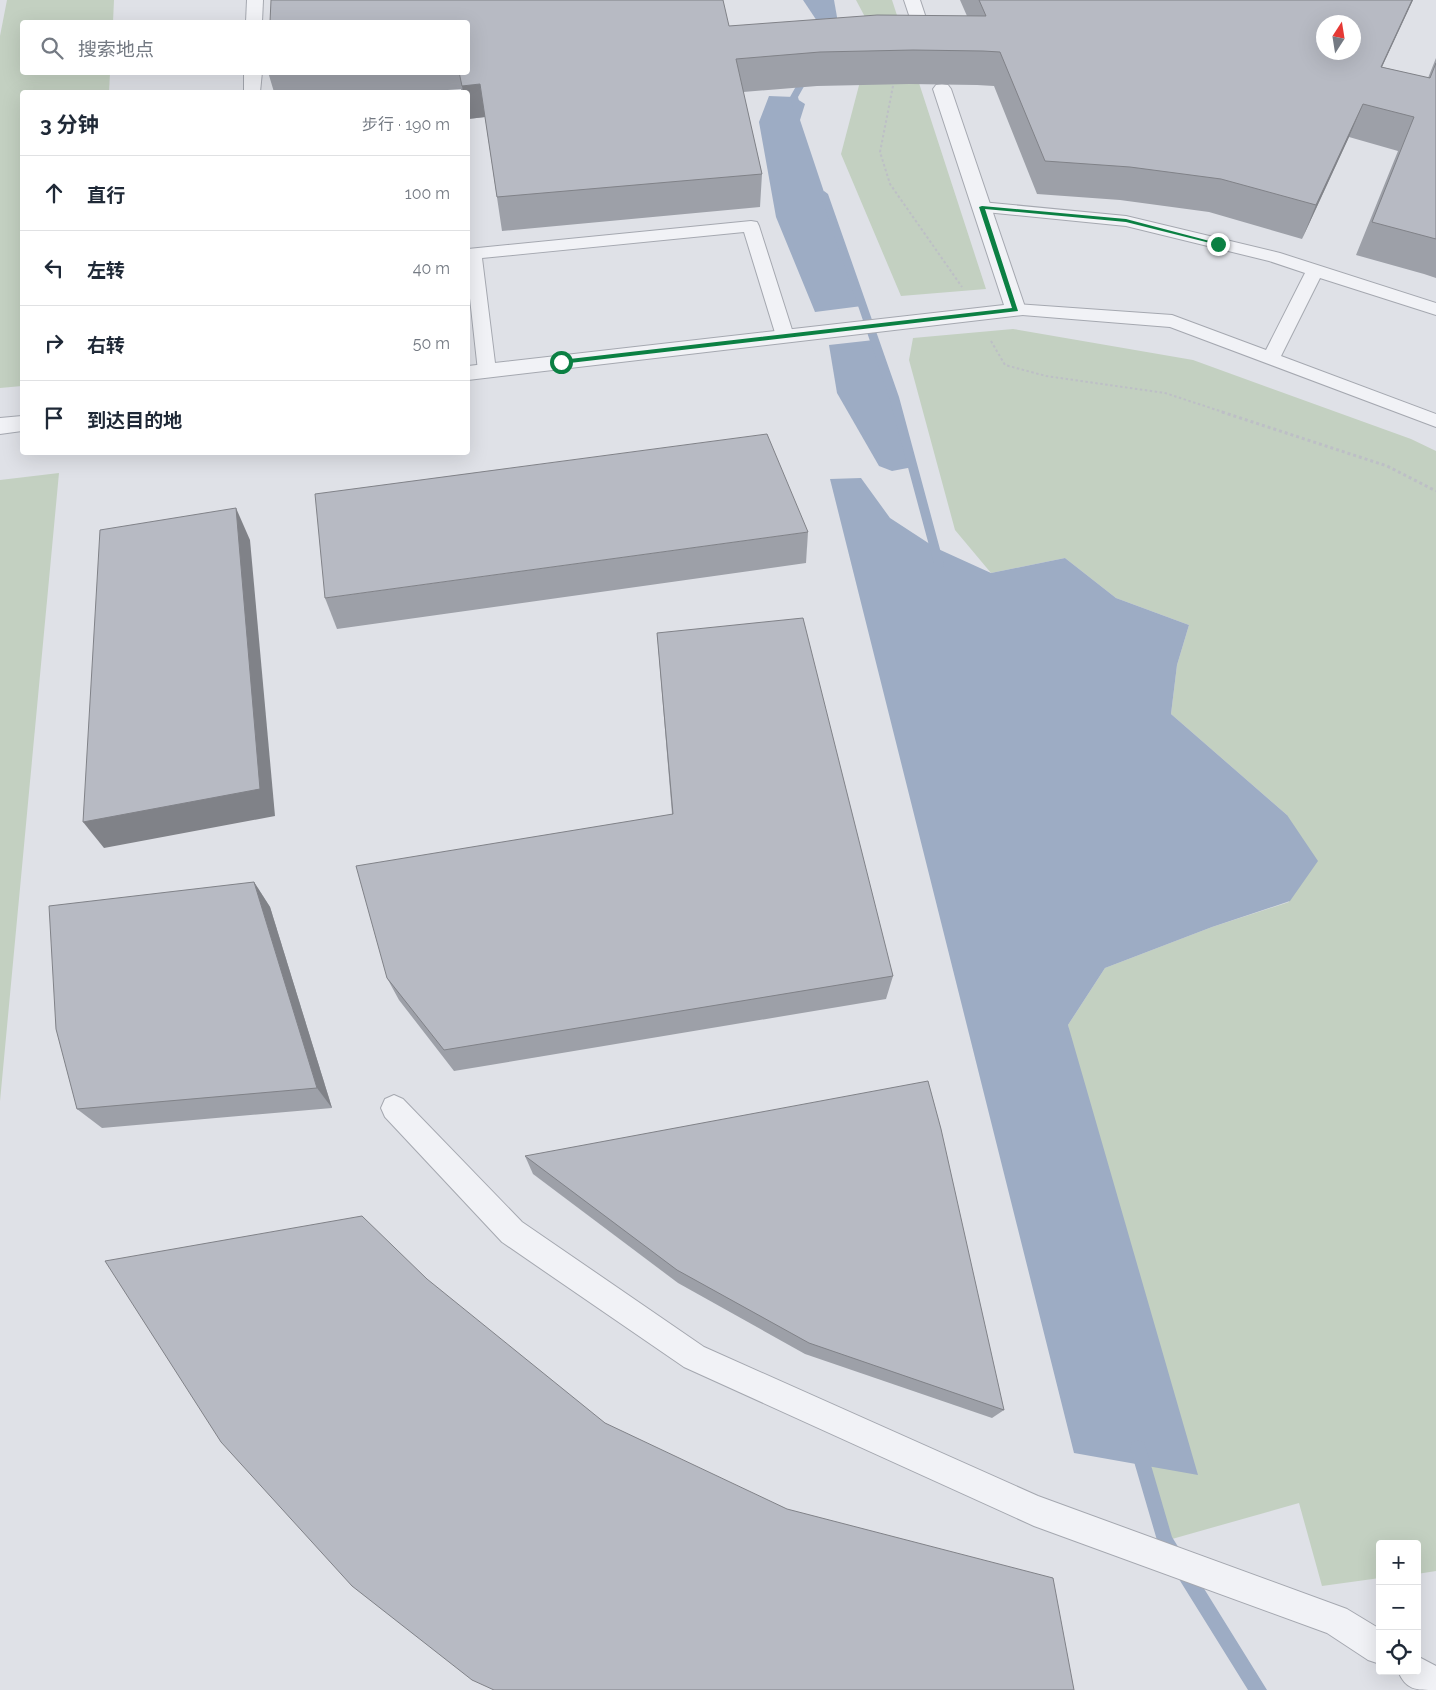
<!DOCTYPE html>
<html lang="zh">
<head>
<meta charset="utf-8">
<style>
	body { margin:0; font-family:Raleway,"Noto Sans SC",sans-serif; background:#f6f6f7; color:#1f2937 }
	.controls { position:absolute; right:15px; bottom:15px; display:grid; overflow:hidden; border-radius:5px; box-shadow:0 5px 20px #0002 }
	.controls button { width:45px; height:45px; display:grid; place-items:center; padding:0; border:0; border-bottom:1px solid #e0e1e3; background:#fff; color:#1f2937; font:25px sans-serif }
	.compass { position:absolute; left:1316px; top:15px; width:45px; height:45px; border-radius:50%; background:#fff; box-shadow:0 5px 20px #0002; rotate:12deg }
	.stop { position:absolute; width:15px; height:15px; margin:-11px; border:4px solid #0b8043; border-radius:50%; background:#fff }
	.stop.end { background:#0b8043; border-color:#fff; box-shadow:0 1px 5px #0008 }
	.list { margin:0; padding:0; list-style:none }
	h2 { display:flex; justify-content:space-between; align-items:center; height:65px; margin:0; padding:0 20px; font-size:21px }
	h2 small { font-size:16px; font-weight:400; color:#747a83 }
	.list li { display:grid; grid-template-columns:32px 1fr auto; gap:15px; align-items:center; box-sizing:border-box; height:75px; padding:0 20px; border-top:1px solid #e0e1e3 }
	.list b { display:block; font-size:19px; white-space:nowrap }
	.list em { font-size:16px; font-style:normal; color:#747a83 }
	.icon { flex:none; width:28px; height:28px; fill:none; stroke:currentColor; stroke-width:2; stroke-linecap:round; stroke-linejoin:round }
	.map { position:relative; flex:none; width:1436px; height:1690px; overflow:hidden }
	.search { position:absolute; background:#fff; box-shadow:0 5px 20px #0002; left:20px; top:20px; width:450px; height:55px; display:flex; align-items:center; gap:12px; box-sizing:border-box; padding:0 18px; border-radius:5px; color:#747a83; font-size:19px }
	.panel { position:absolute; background:#fff; box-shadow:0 5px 20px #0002; left:20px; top:90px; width:450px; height:365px; border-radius:5px }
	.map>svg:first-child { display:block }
	.green { fill:#c3d0c1 }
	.water { fill:#9dacc4 }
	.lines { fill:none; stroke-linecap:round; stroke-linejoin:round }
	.stream { fill:#9dacc4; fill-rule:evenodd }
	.service-casing { stroke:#a5a8b0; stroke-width:2 }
	.minor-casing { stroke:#a5a8b0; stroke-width:2 }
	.path-far1 { stroke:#bdbfc6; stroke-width:2; stroke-dasharray:2.5 2.5; stroke-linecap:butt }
	.path { stroke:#bdbfc6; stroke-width:3; stroke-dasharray:3 3; stroke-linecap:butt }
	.service { fill:#f1f2f6; fill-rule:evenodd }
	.minor { fill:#f1f2f6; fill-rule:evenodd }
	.wall { fill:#9da0a8 }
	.shaded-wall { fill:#808288 }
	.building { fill:#b7bac3; stroke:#808288; fill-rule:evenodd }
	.route { fill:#0b8043 }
</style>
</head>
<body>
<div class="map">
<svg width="1436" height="1690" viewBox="0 0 1436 1690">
	<rect width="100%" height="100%" fill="#dfe1e7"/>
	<!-- green -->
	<g class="green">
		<path d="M7,0H114L113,22H22V72L110,73L109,92H22V386L0,388V36Z"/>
		<path d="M856,0H892L986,289L901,296L841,154L873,32Z"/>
		<path d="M1013,329L1193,360L1411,439L1436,451V1571L1417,1574V1544H1380V1578L1322,1586L1299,1503L1165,1541L1068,1025L1105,968L1212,927L1289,902L1287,815L1171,714L1177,665L1189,625L1116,598L1065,558L991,573L955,530L909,360L913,338Z"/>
		<path d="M59,473L0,1101V480Z"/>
	</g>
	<!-- water -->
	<g class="water">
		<path d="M803,0H834L837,17L836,39L827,36Z"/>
		<path d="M769,96L794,97L805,104L800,120L862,306L815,312L776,217L759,122Z"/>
		<path d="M874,340L913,467L892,471L879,466L837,393L829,345Z"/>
		<path d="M861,478L890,518L936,548L991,573L1065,558L1116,598L1189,625L1177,665L1171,714L1287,815L1318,861L1290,901L1212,927L1105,968L1068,1025L1198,1475L1074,1453L830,479Z"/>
	</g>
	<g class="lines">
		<!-- stream -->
		<g class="stream">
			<path d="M804,72L811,74L798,97L802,113L798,115L794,113L790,97Z"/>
			<path d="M824,191L828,194L899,397L944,564L943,567L939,568L934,564L889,397L820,194Z"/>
			<path d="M1138,1440L1144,1442L1146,1448L1172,1537L1267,1690H1248L1159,1547L1130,1448L1132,1442Z"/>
		</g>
		<defs>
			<g id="service">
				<path d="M981,202L1126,216L1280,253L1436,303V315L1320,278L1281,356L1436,414V427L1170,327L1010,314L1007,310L1010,306L1016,304L1172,315L1266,350L1305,273L1269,261L1126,226L975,211L973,207L975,203Z"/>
				<path d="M751,221L757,222L759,226L794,336L791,340L785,342L779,340L776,336L744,232L482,258L496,371L493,375L487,377L481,375L478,371L468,280V249Z"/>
				<path d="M394,1095L403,1099L522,1222L704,1347L1038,1496L1347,1609L1380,1629V1664L1368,1660L1327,1633L1034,1526L684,1367L502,1242L385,1117L381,1108L385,1099Z"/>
				<path d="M1417,1656L1436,1666V1690C1415,1690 1406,1690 1398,1671H1417Z"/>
			</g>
			<g id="minor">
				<path d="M247,0H263L262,22H246Z"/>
				<path d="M904,0H920L934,42L932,46H920L918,42Z"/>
				<path d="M244,72H262L260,92H244Z"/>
				<path d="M942,84L948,85L951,89L1026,310L1023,315L468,380V366L1004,305L933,89L936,85Z"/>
				<path d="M22,416V431L0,434V418Z"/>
			</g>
		</defs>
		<!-- service casing -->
		<use href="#service" class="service-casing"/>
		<!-- minor casing -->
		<use href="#minor" class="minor-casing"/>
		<!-- path-far1 -->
		<g class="path-far1">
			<path d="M894,81L880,152L890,184L962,287"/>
			<path d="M991,341L1005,365L1046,376L1165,393L1226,413"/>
		</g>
		<!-- path -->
		<path class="path" d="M1222,412L1387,466L1436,491"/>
		<!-- service -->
		<use href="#service" class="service"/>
		<!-- minor -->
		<use href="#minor" class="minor"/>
	</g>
	<!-- wall -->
	<g class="wall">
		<path d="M960,0H1413L1382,67L1428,78L1436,58V278L1424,274L1356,255L1398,151L1349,137L1302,239L1209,212L1120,200L1037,194L994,86L977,85L909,84L817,86L743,92L762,174L760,207L502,231L485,117L468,119V92H461V89L421,92H274L268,72H468L729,26L967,16Z"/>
		<path d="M808,532L806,563L337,629L325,598Z"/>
		<path d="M657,633L893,976L886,999L454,1071L399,1000L387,978L672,814Z"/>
		<path d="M254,882L270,907L332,1108L102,1128L77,1109Z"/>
		<path d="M525,1156L1004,1410L992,1418L805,1354L678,1283L533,1174Z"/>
	</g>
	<!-- shaded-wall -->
	<g class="shaded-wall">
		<path d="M1412,0H1413L1366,101L1381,67Z"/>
		<path d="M480,84L485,117L468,119V92H463L462,86Z"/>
		<path d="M1363,104L1349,137L1302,239L1316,205Z"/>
		<path d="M236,508L250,540L275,816L104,848L83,822Z"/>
		<path d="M254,882L270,907L332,1108L317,1088Z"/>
	</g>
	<!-- building -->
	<g class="building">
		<path d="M271,0H723L729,26L877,15L986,16L979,0H1412L1381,67L1430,78L1436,63V239L1372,222L1414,117L1363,104L1316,205L1221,179L1130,167L1045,161L1000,52L983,51L913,50L820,52L736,59L762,174L497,197L480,84L462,86L459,72H468V22H270ZM1324,22H1354V52H1324Z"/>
		<path d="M767,434L808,532L325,598L315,494Z"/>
		<path d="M236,508L260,789L83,822L100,530Z"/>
		<path d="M803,618L893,976L444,1050L387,978L356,866L673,814L657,633Z"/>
		<path d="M254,882L317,1088L77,1109L56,1029L49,906Z"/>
		<path d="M928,1081L941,1129L1004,1410L809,1343L677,1270L525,1156Z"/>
		<path d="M362,1216L427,1279L605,1423L787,1509L1053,1578L1074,1690H494L472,1680L352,1586L221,1442L105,1261Z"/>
	</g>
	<!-- route -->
	<path class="route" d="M982,206L1126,219L1221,244L1218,245L1126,222L985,209L1018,311L561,364L558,362L561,360L1012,308L979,207Z"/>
</svg>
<div class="controls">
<button>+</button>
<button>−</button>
<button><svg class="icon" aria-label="locate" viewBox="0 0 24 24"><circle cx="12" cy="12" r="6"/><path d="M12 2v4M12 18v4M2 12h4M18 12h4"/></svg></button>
</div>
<svg class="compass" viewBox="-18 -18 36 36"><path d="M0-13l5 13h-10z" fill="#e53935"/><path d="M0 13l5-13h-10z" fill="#747a83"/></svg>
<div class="stop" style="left:561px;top:362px"></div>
<div class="stop end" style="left:1218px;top:244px"></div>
<div class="search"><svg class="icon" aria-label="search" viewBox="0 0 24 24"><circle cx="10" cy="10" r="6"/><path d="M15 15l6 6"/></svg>搜索地点</div>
<section class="panel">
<h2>3 分钟<small>步行 · 190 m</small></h2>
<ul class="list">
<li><svg class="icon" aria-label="ahead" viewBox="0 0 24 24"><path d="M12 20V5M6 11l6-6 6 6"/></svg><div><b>直行</b></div><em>100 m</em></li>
<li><svg class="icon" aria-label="left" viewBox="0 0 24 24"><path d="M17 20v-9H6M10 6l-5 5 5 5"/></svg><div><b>左转</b></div><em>40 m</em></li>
<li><svg class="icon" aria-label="right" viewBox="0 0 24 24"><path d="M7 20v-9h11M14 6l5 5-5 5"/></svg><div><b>右转</b></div><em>50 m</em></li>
<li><svg class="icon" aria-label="arrive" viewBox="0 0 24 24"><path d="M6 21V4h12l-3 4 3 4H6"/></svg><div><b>到达目的地</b></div></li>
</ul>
</section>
</div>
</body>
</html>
